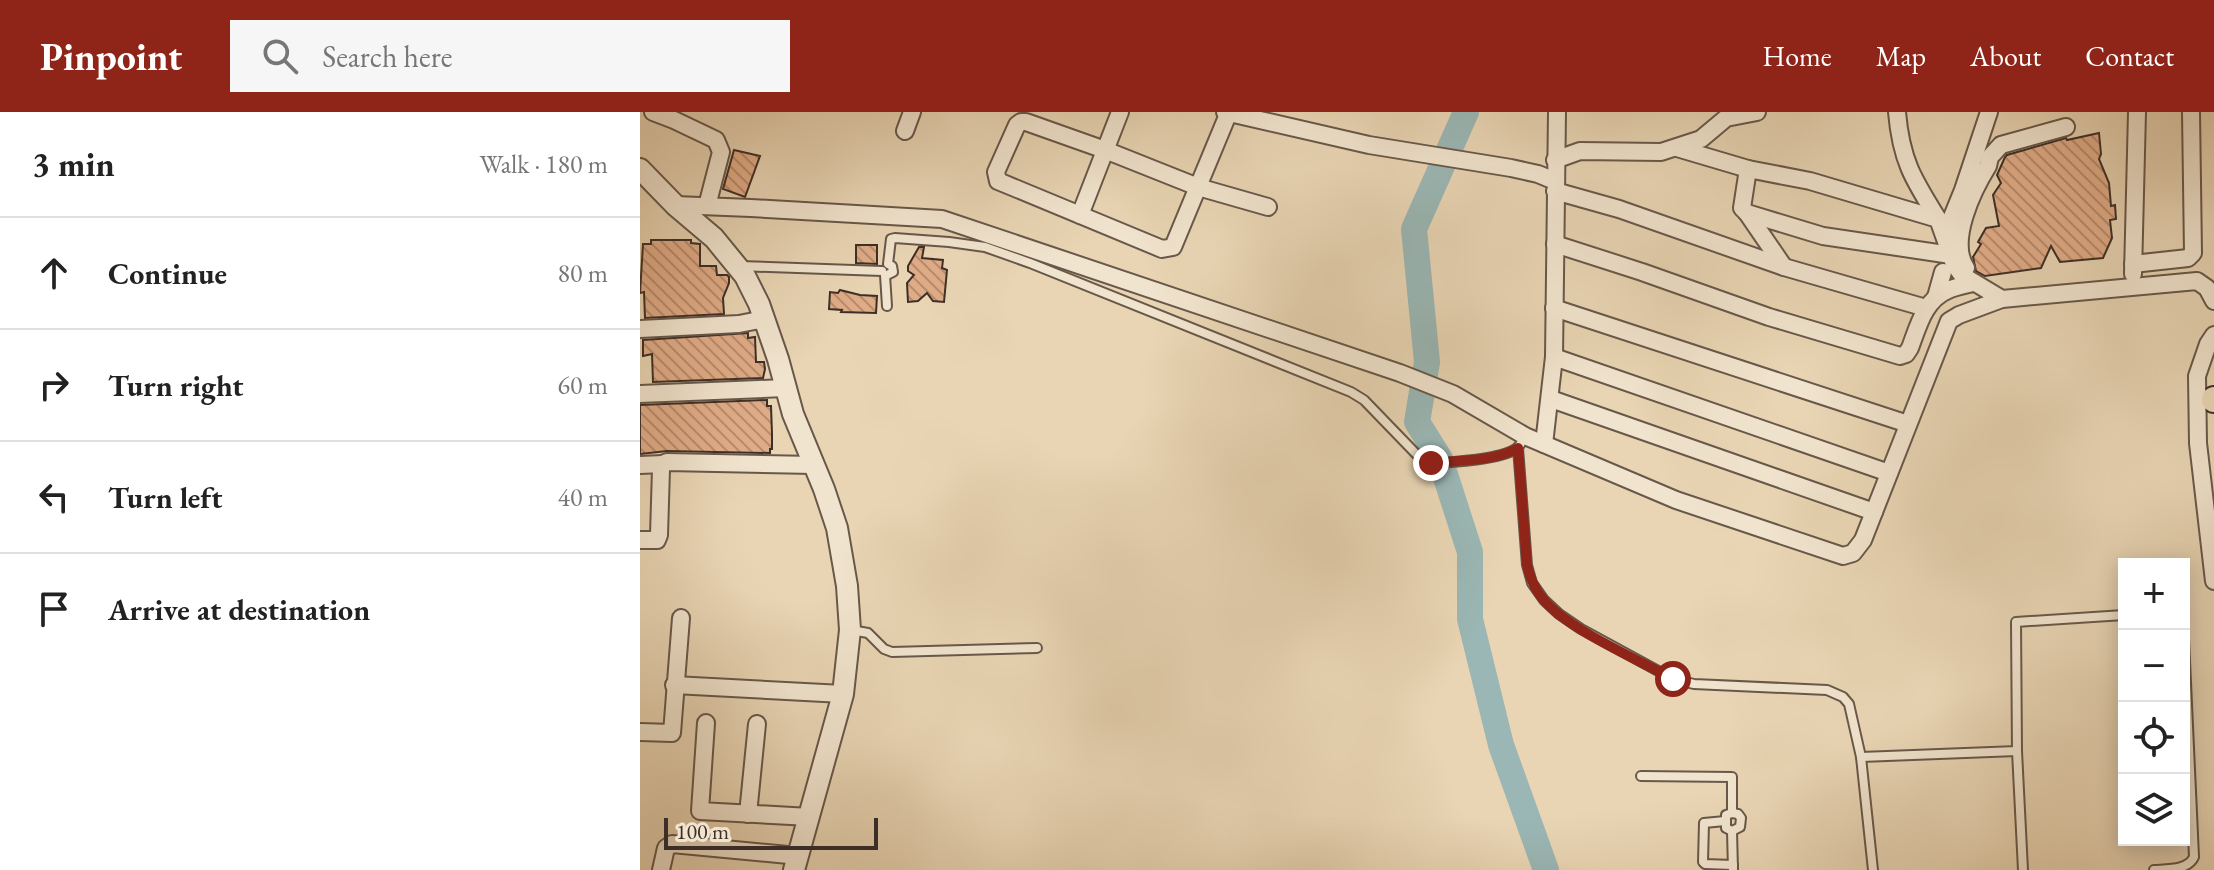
<!DOCTYPE html>
<html lang="en">
<head>
<meta charset="utf-8">
<style>
	body { margin:0; font-family:"EB Garamond",serif; background:#f6f6f6; color:#222 }
	.controls { position:absolute; right:24px; bottom:24px; display:grid; overflow:hidden; border-radius:0px; box-shadow:0 4px 20px #0003 }
	.controls button { width:72px; height:72px; display:grid; place-items:center; padding:0; border:0; border-bottom:2px solid #e0e0e0; background:#fff; color:#222; font:40px sans-serif }
	.scale { position:absolute; left:24px; bottom:20px; width:214px; box-sizing:border-box; padding-left:8px; border:4px solid #3d2f27; border-top:0; font-size:22px; line-height:28px; white-space:nowrap; color:#3d2f27; -webkit-text-stroke:6px #f1e4ce; paint-order:stroke }
	.stop { position:absolute; width:24px; height:24px; margin:-18px; border:6px solid #8f2418; border-radius:50%; background:#fff }
	.stop.end { background:#8f2418; border-color:#fff; box-shadow:0 2px 8px #0008 }
	.list { margin:0; padding:0; list-style:none }
	h2 { display:flex; justify-content:space-between; align-items:center; height:104px; margin:0; padding:0 32px; font-size:34px }
	h2 small { font-size:26px; font-weight:400; color:#767676 }
	.list li { display:grid; grid-template-columns:52px 1fr auto; gap:24px; align-items:center; box-sizing:border-box; height:112px; padding:0 32px; border-top:2px solid #e0e0e0 }
	.list b { display:block; font-size:30px; white-space:nowrap }
	.list em { font-size:26px; font-style:normal; color:#767676 }
	.icon { flex:none; width:44px; height:44px; fill:none; stroke:currentColor; stroke-width:2; stroke-linecap:round; stroke-linejoin:round }
	.map { position:relative; flex:none; width:1574px; height:758px; overflow:hidden }
	header { display:flex; align-items:center; gap:48px; box-sizing:border-box; height:112px; padding:0 40px; background:#8f2418; color:#fff }
	header strong { font-size:38px }
	nav { display:flex; gap:44px; margin-inline-start:auto; font-size:28px }
	.search { width:560px; height:72px; background:#f6f6f6; display:flex; align-items:center; gap:20px; box-sizing:border-box; padding:0 28px; border-radius:0px; color:#767676; font-size:30px }
	main { display:flex }
	aside { flex:1; background:#fff }
	.map>svg:first-child { display:block }
	.lines { fill:none; stroke-linecap:round; stroke-linejoin:round }
	.river { stroke:#9ab7b5; stroke-width:26 }
	.building { fill:url(#building-back-hatch); stroke:#3d2f27; stroke-width:2 }
	.service-casing { stroke:#68584a; stroke-width:12 }
	.minor-casing { stroke:#68584a; stroke-width:20 }
	.tertiary-casing { stroke:#68584a; stroke-width:24 }
	.primary-casing { stroke:#3d2f27; stroke-width:28 }
	.service { stroke:#f1e4ce; stroke-width:8 }
	.minor { stroke:#f1e4ce; stroke-width:16 }
	.tertiary { stroke:#f1e4ce; stroke-width:20 }
	.primary { stroke:#e9d5b4; stroke-width:24 }
	.route { stroke:#8f2418; stroke-width:10 }
</style>
</head>
<body>
<header>
<strong>Pinpoint</strong>
<div class="search"><svg class="icon" aria-label="search" viewBox="0 0 24 24"><circle cx="10" cy="10" r="6"/><path d="M15 15l6 6"/></svg>Search here</div>
<nav><a>Home</a><a>Map</a><a>About</a><a>Contact</a></nav>
</header>
<main>
<aside>
<h2>3 min<small>Walk · 180 m</small></h2>
<ul class="list">
<li><svg class="icon" aria-label="ahead" viewBox="0 0 24 24"><path d="M12 20V5M6 11l6-6 6 6"/></svg><div><b>Continue</b></div><em>80 m</em></li>
<li><svg class="icon" aria-label="right" viewBox="0 0 24 24"><path d="M7 20v-9h11M14 6l5 5-5 5"/></svg><div><b>Turn right</b></div><em>60 m</em></li>
<li><svg class="icon" aria-label="left" viewBox="0 0 24 24"><path d="M17 20v-9H6M10 6l-5 5 5 5"/></svg><div><b>Turn left</b></div><em>40 m</em></li>
<li><svg class="icon" aria-label="arrive" viewBox="0 0 24 24"><path d="M6 21V4h12l-3 4 3 4H6"/></svg><div><b>Arrive at destination</b></div></li>
</ul>
</aside>
<div class="map">
<svg width="1574" height="758" viewBox="0 0 1574 758">
	<defs>
		<pattern id="building-back-hatch" width="6" height="6" patternUnits="userSpaceOnUse" patternTransform="scale(2)"><rect width="6" height="6" fill="#e0ac87"/><path d="M-1 5l2 2M0 0l6 6M5-1l2 2" fill="none" stroke="#b78c6e"/></pattern>
	</defs>
	<rect width="100%" height="100%" fill="#e9d5b4"/>
	<filter id="stains"><feTurbulence type="fractalNoise" baseFrequency=".0025" numOctaves="4"/><feColorMatrix values="0 0 0 0 .2 0 0 0 0 .09 0 0 0 0 .02 0 0 0 .5 -.17"/></filter>
	<radialGradient id="worn" r=".72"><stop offset=".6" stop-color="#630" stop-opacity="0"/><stop offset="1" stop-color="#630" stop-opacity=".3"/></radialGradient>
	<g class="lines">
		<!-- river -->
		<path class="river" d="M826,0L774,117L787,250L777,310L800,347L830,440V507L861,633L906,758"/>
	</g>
	<!-- building -->
	<g class="building">
		<path d="M1459,21L1461,42L1459,47L1469,71L1471,94L1475,93L1476,107L1470,108L1472,126L1463,146L1420,150L1411,134L1401,156L1345,164L1336,159L1333,145L1341,132L1338,130L1346,116L1359,114L1353,83L1361,71L1357,63L1365,45L1367,43L1426,26L1427,28Z"/>
		<path d="M94,38L120,44L105,85L83,77Z"/>
		<path d="M11,128H51V131L60,132V154H76L77,163H87L89,165V171L83,186L84,202L5,206L4,180L0,181L3,132H11Z"/>
		<path d="M216,133H237V152L216,151Z"/>
		<path d="M279,135H284L282,146L303,148L302,156L307,158L304,190L293,189L287,181L278,189L268,190L267,171L274,163L268,159V154Z"/>
		<path d="M200,178L220,183L237,184L236,201L201,200L202,198L189,197L190,180L198,181Z"/>
		<path d="M108,221V226L115,225L116,250H124L125,257L123,266L13,270L12,242L3,244V228Z"/>
		<path d="M127,288V294H131L132,322V337H130V341L27,339L0,342V293Z"/>
	</g>
	<g class="lines">
		<defs>
			<g id="service">
				<path d="M99,154L242,159"/>
				<path d="M245,163L247,194"/>
				<path d="M247,163L253,160L252,154L248,152L251,127L255,126L309,130L345,135L390,151L711,280L724,288L783,349L788,352C808,350 865,348 878,335C881,332 883,328 885,324"/>
				<path d="M878,336L887,453L892,471L904,488L919,502L941,517L1033,567L1054,572L1187,578L1203,585L1209,592L1221,645L1233,758"/>
				<path d="M211,518L228,521L244,537L252,540L397,536"/>
				<path d="M1377,639L1383,758"/>
				<path d="M1221,645L1377,639L1376,510L1484,503"/>
				<path d="M1001,664L1092,665V701L1086,703V716L1092,719L1093,758"/>
				<path d="M1092,701L1098,702L1101,706L1100,715L1092,719"/>
				<path d="M1085,709L1064,711L1063,750L1065,752L1093,753"/>
				<path d="M1514,758C1529,757 1548,758 1554,745L1544,527"/>
			</g>
			<g id="minor">
				<path d="M13,0L34,8L76,28L81,40L67,94"/>
				<path d="M585,0L729,33L871,56L898,62L915,69"/>
				<path d="M589,0L533,135L522,137L358,69L356,60L377,13L381,10H386L465,38L558,75L628,95"/>
				<path d="M1257,0C1261,48 1273,67 1298,107"/>
				<path d="M265,19L272,0"/>
				<path d="M1037,36L1108,57L1170,69L1298,107L1314,152L1322,163L1362,187"/>
				<path d="M915,48L940,39L1021,40L1061,27L1086,6L1117,0"/>
				<path d="M1108,57L1102,96L1107,101L1183,124L1311,143"/>
				<path d="M915,79L979,97L1144,155L1286,196"/>
				<path d="M35,93L111,96L302,107L760,261L813,282L885,324L1036,388L1203,444L1213,441L1223,428L1309,209L1319,203L1362,187L1557,169L1567,176L1574,189"/>
				<path d="M1107,101L1144,155"/>
				<path d="M440,103L480,0"/>
				<path d="M1305,122L1323,78L1349,0"/>
				<path d="M915,132L1002,160L1129,205L1260,244L1266,242L1270,236C1278,215 1284,188 1308,178C1315,175 1325,173 1333,171"/>
				<path d="M1493,152L1548,146L1553,141L1551,0"/>
				<path d="M1326,156C1308,129 1333,78 1348,54L1350,45L1361,33L1426,15"/>
				<path d="M1493,162L1497,0"/>
				<path d="M1296,185L1303,160"/>
				<path d="M914,196L1268,312"/>
				<path d="M0,217L99,212L124,207"/>
				<path d="M1574,223L1568,232L1557,264L1558,331L1574,469"/>
				<path d="M914,245L1249,361"/>
				<path d="M0,282L145,276"/>
				<path d="M911,287L1234,400"/>
				<path d="M904,332L914,245L917,0"/>
				<path d="M0,353L23,352"/>
				<path d="M0,428H17L19,423L21,357L23,352L27,350L174,353"/>
				<path d="M34,573L203,582"/>
				<path d="M66,611L60,699L170,705"/>
				<path d="M0,620L32,621L41,506"/>
				<path d="M108,702L117,612"/>
				<path d="M21,758L26,736L32,732L159,744"/>
			</g>
			<path id="tertiary" d="M0,57L35,93L74,126L105,164L119,192L138,247L153,302L184,377L197,416L207,474L210,518L203,582L154,758"/>
			<path id="primary" d="M1574,287V288"/>
		</defs>
		<!-- service casing -->
		<use href="#service" class="service-casing"/>
		<!-- minor casing -->
		<use href="#minor" class="minor-casing"/>
		<!-- tertiary casing -->
		<use href="#tertiary" class="tertiary-casing"/>
		<!-- primary casing -->
		<use href="#primary" class="primary-casing"/>
		<!-- service -->
		<use href="#service" class="service"/>
		<!-- minor -->
		<use href="#minor" class="minor"/>
		<!-- tertiary -->
		<use href="#tertiary" class="tertiary"/>
		<!-- primary -->
		<use href="#primary" class="primary"/>
	</g>
	<g class="lines">
		<!-- route -->
		<path class="route" d="M791,351C819,348 853,350 878,336L887,453C890,466 894,476 903,487C927,517 997,547 1033,567"/>
	</g>
	<rect width="100%" height="100%" filter="url(#stains)"/>
	<rect width="100%" height="100%" fill="url(#worn)"/>
</svg>
<div class="controls">
<button>+</button>
<button>−</button>
<button><svg class="icon" aria-label="locate" viewBox="0 0 24 24"><circle cx="12" cy="12" r="6"/><path d="M12 2v4M12 18v4M2 12h4M18 12h4"/></svg></button>
<button><svg class="icon" aria-label="layers" viewBox="0 0 24 24"><path d="M12 4l9 5-9 5-9-5zM3 14l9 5 9-5"/></svg></button>
</div>
<div class="scale">100 m</div>
<div class="stop" style="left:1033px;top:567px"></div>
<div class="stop end" style="left:791px;top:351px"></div>
</div>
</main>
</body>
</html>
